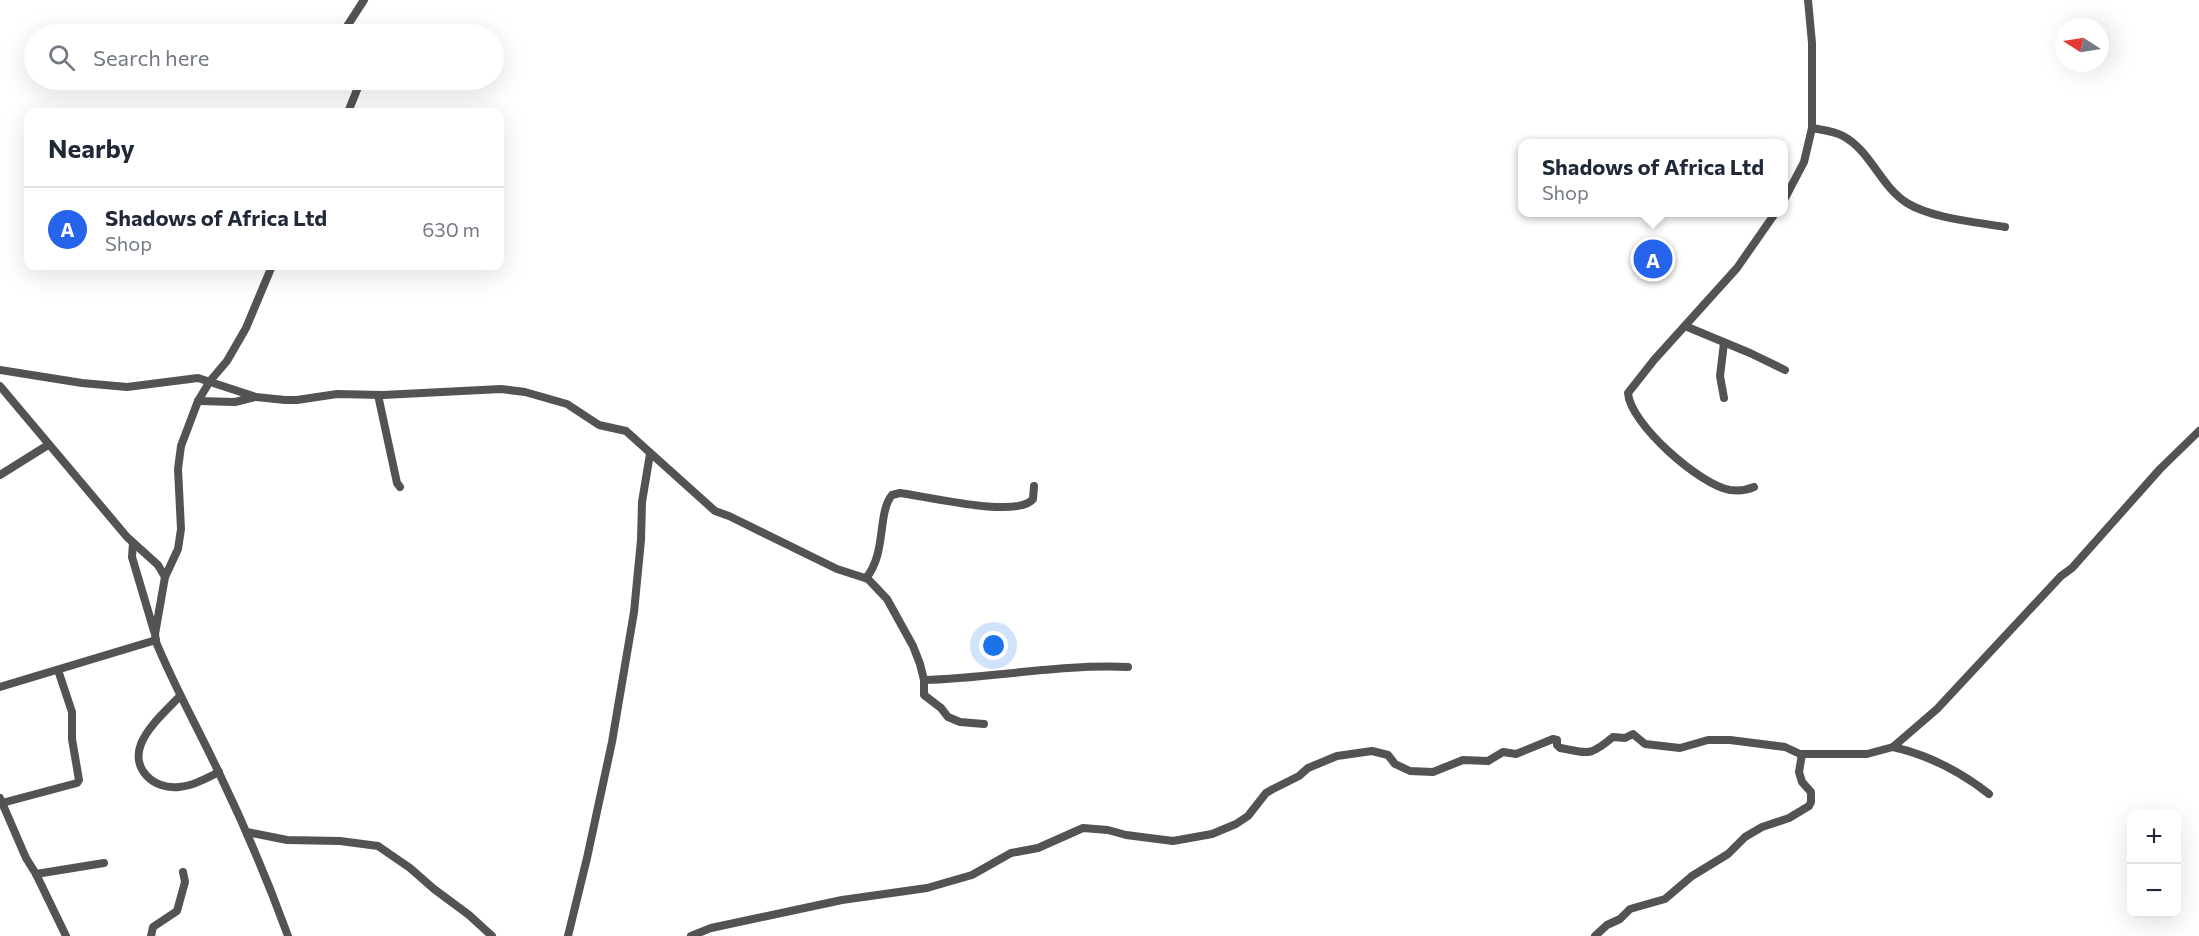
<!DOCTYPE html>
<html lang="en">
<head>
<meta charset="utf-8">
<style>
	body { margin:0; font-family:Commissioner,sans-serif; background:#f6f6f7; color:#1f2937 }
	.controls { position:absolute; right:18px; bottom:18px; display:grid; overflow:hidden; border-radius:12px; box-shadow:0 6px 24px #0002 }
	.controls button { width:54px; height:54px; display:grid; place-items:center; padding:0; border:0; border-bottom:2px solid #e0e1e3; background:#fff; color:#1f2937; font:30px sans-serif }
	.compass { position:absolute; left:2055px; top:18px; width:54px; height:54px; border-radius:50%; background:#fff; box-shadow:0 6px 24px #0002; rotate:282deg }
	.you { position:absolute; left:994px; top:646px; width:21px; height:21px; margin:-15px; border:4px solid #fff; border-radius:50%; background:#1a73e8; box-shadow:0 0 0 9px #1a73e833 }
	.badge { display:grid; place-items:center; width:39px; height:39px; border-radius:50%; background:#2563eb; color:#fff; font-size:20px; font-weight:700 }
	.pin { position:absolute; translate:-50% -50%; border:3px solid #fff; box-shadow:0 2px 6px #0006 }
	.popup { position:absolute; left:1518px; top:139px; width:270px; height:78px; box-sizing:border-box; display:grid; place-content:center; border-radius:12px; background:#fff; filter:drop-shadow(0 2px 4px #0005); font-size:20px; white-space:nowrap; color:#747a83 }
	.popup b { font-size:22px; color:#1f2937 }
	.popup::after { content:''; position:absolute; left:50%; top:100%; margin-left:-12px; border:12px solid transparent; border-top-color:#fff }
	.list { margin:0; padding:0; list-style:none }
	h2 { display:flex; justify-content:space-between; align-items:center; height:78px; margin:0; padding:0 24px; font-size:26px }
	h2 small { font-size:20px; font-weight:400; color:#747a83 }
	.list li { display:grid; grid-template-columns:39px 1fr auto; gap:18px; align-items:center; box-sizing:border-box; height:84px; padding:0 24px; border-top:2px solid #e0e1e3 }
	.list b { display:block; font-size:22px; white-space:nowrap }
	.list p { margin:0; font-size:20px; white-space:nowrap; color:#747a83 }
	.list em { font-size:20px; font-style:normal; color:#747a83 }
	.icon { flex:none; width:33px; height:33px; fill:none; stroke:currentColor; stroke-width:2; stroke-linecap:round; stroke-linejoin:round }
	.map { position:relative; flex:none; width:2199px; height:936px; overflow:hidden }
	.search { position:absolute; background:#fff; box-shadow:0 6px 24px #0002; left:24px; top:24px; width:480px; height:66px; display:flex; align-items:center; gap:15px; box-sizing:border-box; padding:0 21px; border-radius:33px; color:#747a83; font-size:22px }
	.panel { position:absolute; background:#fff; box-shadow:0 6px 24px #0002; left:24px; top:108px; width:480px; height:162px; border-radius:12px }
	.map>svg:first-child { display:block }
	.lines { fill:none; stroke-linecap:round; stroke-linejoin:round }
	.minor { stroke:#535353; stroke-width:8 }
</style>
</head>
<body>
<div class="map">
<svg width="2199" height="936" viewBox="0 0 2199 936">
	<rect width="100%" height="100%" fill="#fff"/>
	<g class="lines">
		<!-- minor -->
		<g class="minor">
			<path d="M342,34L364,0"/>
			<path d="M348,112L361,80"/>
			<path d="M1812,128C1822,130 1834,131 1843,136C1871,151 1880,186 1907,203C1931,218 1976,222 2005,227"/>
			<path d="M1784,200L1804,162L1812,128V43L1808,0"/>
			<path d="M1685,326L1750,353L1785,370"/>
			<path d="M1724,343L1720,376L1724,398"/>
			<path d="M0,370L82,383L127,387L198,378L256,397L285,400H297L337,394L383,395L501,389L525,392L567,404L599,425L626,431L715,511L729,516L837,569L868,579L887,599L913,646L920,664L924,680V695L941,708L948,717L960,722L984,724"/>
			<path d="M0,386L127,537L158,565L165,577L155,634L156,642C175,688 199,730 220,775C245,827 268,881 288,936"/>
			<path d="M378,395L397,483L400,487"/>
			<path d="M198,401L235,402L255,397"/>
			<path d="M0,475L48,445"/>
			<path d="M1754,487C1747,490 1738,491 1730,490C1700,485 1630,424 1628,393L1654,360L1737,268L1776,212"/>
			<path d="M133,543L132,557L154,631"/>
			<path d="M165,577L178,549L181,529L178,469L181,446L198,401L210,381L227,361L246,328L272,266"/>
			<path d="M866,578C887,553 877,513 892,495L900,493C925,496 1018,519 1033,499L1034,486"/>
			<path d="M924,680C992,678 1060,664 1128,667"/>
			<path d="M0,687L156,640"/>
			<path d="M180,696C167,710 148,726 141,744C131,769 154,790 179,787C193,786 207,778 219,772"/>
			<path d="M1893,747C1928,755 1961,772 1989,794"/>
			<path d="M0,798L26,858L36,874L66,936"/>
			<path d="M2,803L77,783L79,780L72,739V712L58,670"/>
			<path d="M247,832L287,840L340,841L378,846L410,868L434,889L469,915L492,936"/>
			<path d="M36,874L104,863"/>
			<path d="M151,936L153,927L177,911L185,882L183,872"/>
			<path d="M568,936L587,858L612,742L634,612L641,540L642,502L650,454"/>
			<path d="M691,936L711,928L842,900L927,888L972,875L1011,853L1038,848L1083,828L1108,830L1126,835L1173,841L1212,834L1236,824L1248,816L1266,793L1273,789L1299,776L1308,768L1337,756L1372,751L1388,755L1395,764L1410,771L1433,772L1463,760L1488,761L1503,752L1516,754L1553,739L1557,740V745L1560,748C1589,753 1589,757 1613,737L1625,738L1633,734L1645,744L1680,748L1708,740H1730L1785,747L1800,754H1867L1893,747L1937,709L2061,576L2072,568L2160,469L2199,431"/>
			<path d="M1595,936L1607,925L1620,919L1630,909L1665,899L1692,876L1728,854L1745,837L1762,827L1789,818L1809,806L1811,802V792L1802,782L1799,772L1802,754"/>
		</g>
	</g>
</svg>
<div class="controls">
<button>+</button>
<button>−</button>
</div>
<svg class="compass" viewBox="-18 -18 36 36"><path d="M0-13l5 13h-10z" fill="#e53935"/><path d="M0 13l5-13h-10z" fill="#747a83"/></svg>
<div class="you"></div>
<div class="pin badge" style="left:1653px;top:259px">A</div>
<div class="popup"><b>Shadows of Africa Ltd</b>Shop</div>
<div class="search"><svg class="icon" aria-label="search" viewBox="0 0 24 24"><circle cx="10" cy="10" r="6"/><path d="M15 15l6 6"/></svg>Search here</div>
<section class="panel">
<h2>Nearby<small></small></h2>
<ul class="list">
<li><span class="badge">A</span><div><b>Shadows of Africa Ltd</b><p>Shop</p></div><em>630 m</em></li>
</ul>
</section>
</div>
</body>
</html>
